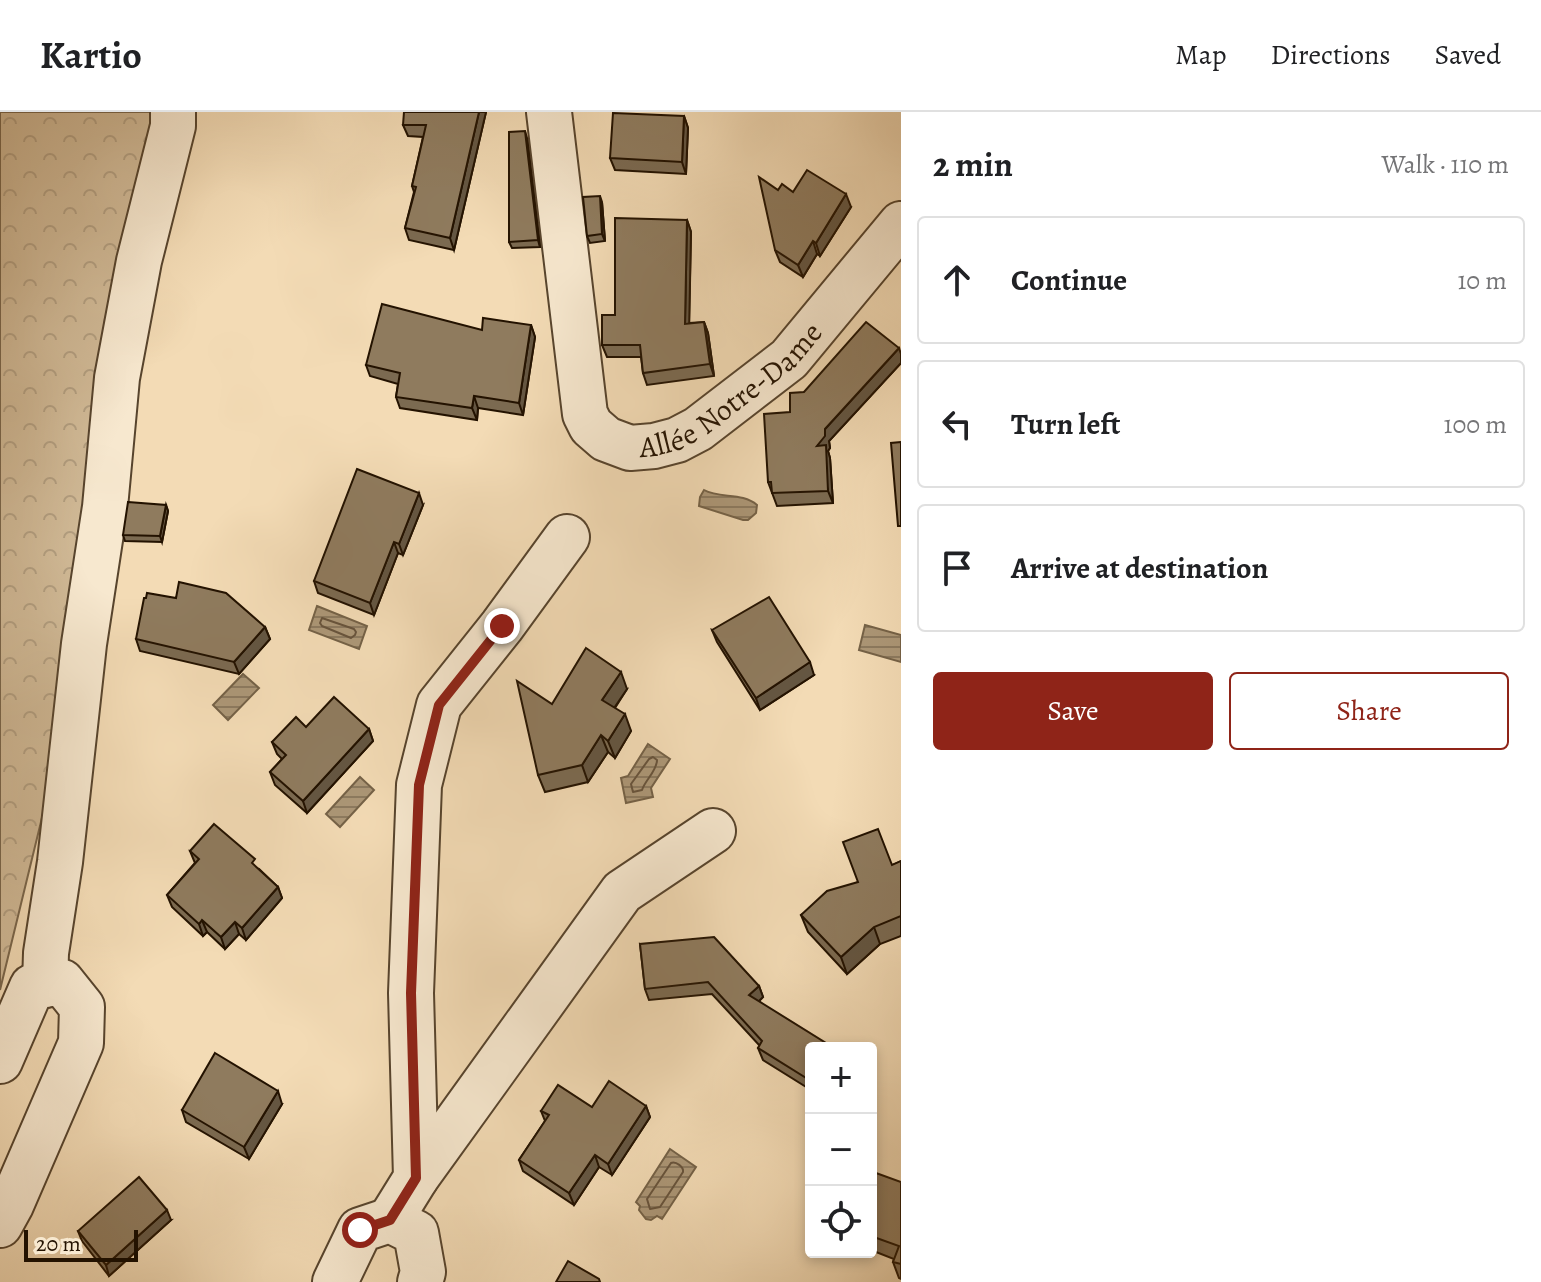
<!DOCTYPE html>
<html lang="en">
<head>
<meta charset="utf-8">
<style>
	body { margin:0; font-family:Alegreya,serif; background:#f2f2f2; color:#202124 }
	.controls { position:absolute; right:24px; bottom:24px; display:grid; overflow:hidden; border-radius:8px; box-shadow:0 4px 12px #0003 }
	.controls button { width:72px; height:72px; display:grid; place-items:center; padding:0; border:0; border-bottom:2px solid #e0e0e0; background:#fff; color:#202124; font:40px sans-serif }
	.scale { position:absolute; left:24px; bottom:20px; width:114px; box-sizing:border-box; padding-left:8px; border:4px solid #231200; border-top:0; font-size:22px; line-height:28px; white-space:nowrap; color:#231200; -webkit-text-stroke:6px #f7e8cf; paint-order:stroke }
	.stop { position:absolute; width:24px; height:24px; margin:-18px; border:6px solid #8f2418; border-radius:50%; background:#fff }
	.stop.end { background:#8f2418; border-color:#fff; box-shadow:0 2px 8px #0008 }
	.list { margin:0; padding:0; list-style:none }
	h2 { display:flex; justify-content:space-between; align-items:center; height:104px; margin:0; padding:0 32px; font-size:34px }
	h2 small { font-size:26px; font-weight:400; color:#757577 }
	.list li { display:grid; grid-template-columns:52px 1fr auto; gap:24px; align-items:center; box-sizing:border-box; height:128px; margin:0 16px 16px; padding:0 16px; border:2px solid #e0e0e0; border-radius:8px }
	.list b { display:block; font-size:30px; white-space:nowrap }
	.list em { font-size:26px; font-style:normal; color:#757577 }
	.actions { display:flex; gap:16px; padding:24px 32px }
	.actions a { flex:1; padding:18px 0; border:2px solid #8f2418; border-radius:8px; text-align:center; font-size:28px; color:#8f2418 }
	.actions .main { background:#8f2418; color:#fff }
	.icon { flex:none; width:44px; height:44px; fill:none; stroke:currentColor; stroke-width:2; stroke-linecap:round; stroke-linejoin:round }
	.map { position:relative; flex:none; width:901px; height:1170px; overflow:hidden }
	header { display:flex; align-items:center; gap:48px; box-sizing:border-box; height:112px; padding:0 40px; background:#fff; border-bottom:2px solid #e0e0e0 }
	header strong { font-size:38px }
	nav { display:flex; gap:44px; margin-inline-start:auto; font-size:28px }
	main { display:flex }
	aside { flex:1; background:#fff }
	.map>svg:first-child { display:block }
	.forest { fill:url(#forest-crowns); stroke:#7a664b; stroke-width:2 }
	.water { fill:url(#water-rules); stroke:#756247; stroke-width:2 }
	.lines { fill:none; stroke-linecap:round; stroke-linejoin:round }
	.shore { stroke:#68543c; stroke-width:2 }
	.street-casing { stroke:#57442d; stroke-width:48 }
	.street { stroke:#f7e8cf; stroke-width:44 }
	.wall { fill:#7b6a51; stroke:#231200; stroke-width:2 }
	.shaded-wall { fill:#645642; stroke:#231200; stroke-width:2 }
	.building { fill:#8f7b5e; stroke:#231200; stroke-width:2 }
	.route { stroke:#8f2418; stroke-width:10 }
	.labels { text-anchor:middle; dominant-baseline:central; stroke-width:6; stroke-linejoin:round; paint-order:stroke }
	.street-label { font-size:30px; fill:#231200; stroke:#f7e8cf }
</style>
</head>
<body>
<header>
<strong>Kartio</strong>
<nav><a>Map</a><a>Directions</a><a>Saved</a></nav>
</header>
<main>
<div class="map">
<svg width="901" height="1170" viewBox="0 0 901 1170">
	<defs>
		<pattern id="forest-crowns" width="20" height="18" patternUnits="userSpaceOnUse" patternTransform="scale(2)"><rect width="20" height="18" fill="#d0b996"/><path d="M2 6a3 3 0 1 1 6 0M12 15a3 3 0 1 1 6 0" fill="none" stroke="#b29e80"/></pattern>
		<pattern id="water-rules" width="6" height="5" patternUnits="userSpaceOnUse" patternTransform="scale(2)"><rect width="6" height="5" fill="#ac9777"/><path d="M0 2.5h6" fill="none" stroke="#8c7a5f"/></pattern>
	</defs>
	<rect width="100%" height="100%" fill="#f3dbb5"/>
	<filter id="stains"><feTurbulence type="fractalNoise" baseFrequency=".0025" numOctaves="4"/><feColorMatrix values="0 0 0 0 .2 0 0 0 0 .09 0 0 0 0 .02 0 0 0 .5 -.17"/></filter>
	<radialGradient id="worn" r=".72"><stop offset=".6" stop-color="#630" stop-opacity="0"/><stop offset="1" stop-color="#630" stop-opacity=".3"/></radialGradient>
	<!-- forest -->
	<path class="forest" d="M0,0H174L126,361L0,878Z"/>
	<!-- water -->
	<g class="water">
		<path d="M704,378C720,387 742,380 757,393L756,401L748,408H743L699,394L700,385Z"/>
		<path d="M317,494L367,514L359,537L309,518Z"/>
		<path d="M865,513L901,523V550L859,538Z"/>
		<path d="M243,562L259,576L228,608L213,593Z"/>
		<path d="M648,632L670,647L651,676L653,685L626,691L621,666L628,664Z"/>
		<path d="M360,665L374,678L340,715L326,702Z"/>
		<path d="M670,1037L696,1055L662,1107L657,1104L651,1108L646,1107L639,1098L640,1094L636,1090Z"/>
	</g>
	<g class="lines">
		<!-- shore -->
		<g class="shore">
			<path d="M322,506L354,517L356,520L355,523L351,526L322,514L320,511Z"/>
			<path d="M653,645L657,648C657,659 645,668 642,678L633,680L631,672L649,647Z"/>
			<path d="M671,1051C676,1049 684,1055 683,1060L660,1095L650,1097L647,1087Z"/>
		</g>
		<defs>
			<g id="street">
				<path id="s1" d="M549,0L585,302L591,314L606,327L630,336L654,334L677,328L698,317L789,247L901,112"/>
				<path d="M45,873L46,841L60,750L84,532L105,395L117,266L139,149L173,14V0"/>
				<path d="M0,949L32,875L62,870L82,895L81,931L11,1093L0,1113"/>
				<path d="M416,1066L622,780L713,719"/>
				<path d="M390,1108L416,1066L411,881L419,673L439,593L502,514L567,425"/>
				<path d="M335,1170L360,1118L390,1108L416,1121L423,1160L420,1170"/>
			</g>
		</defs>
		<!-- street casing -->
		<use href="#street" class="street-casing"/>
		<!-- street -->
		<use href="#street" class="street"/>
	</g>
	<!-- wall -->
	<g class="wall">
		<path d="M486,0L454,138L409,128L405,116L414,80L412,74L423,25L408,24L403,13Z"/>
		<path d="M684,4L688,16L686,62L615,58L610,46Z"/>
		<path d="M527,26L540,135L512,136L509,130Z"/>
		<path d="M778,78L793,80L851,95L820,144L817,142L803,165L780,150L775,138Z"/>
		<path d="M602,90L605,129L590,131L587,124Z"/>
		<path d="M687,108L691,120L689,211L704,210L708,221L714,264L647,273L643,261L641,245H607L602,233L615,203Z"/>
		<path d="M531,213L535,225L523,303L478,296L477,308L400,296L396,285L398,272L370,264L366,253L482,218Z"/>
		<path d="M901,242V251L829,329L830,336L828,339L830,346L833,391L777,394L768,370L790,300L804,280Z"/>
		<path d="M166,393L168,399L162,430L125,429L123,423Z"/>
		<path d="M423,393L403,443L398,441L374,503L318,481L314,469Z"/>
		<path d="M265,515L270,527L239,562L140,539L136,527Z"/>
		<path d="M712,518L814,563L760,598L717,530Z"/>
		<path d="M627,577L615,596L631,619L615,646L608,640L588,670L545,680L538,663L552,592Z"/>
		<path d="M306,615L369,617L373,629L307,701L275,673L270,660L282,647L277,642L272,630Z"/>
		<path d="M190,739L259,757L278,775L282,786L246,828L239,822L225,837L207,820L203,824L172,795L167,783L195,751Z"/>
		<path d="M901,749V824L880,832L847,862L808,820L801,803L858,770Z"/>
		<path d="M640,832L759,874L763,885L759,889L811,936V978L763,948L758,936L760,934L712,882L649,888L645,877Z"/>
		<path d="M282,992L249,1047L186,1010L182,998Z"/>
		<path d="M646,994L650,1005L612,1063L599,1055L574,1093L523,1059L519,1048L545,1009L541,999L592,995Z"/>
		<path d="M901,1070V1167L899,1166L893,1150L894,1147L871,1138V1077Z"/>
		<path d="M171,1108L109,1164L82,1129L78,1119Z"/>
	</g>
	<!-- shaded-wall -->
	<g class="shaded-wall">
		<path d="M479,0H486L454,138L450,126Z"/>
		<path d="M684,4L688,16L686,62L682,50Z"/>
		<path d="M525,19L527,26L540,135L538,128Z"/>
		<path d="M846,82L851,95L820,144L816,131Z"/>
		<path d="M600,84L602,90L605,129L602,122Z"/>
		<path d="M687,108L691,120L689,223L685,212Z"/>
		<path d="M813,129L817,142L803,165L798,153Z"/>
		<path d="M704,210L708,221L714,264L710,252Z"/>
		<path d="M531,213L535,225L523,303L519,291Z"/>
		<path d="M899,236L901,242V251L829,329L830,336L828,339L830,346L833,391L828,379L817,334L825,317Z"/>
		<path d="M474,284L478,296L477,308L472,296Z"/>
		<path d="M419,381L423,393L403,443L399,432Z"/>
		<path d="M166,393L168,399L162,430L160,424Z"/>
		<path d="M394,430L398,441L374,503L370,491Z"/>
		<path d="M265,515L270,527L239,562L234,550Z"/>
		<path d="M810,550L814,563L760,598L756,586Z"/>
		<path d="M621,560L627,577L608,605L602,588Z"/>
		<path d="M625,602L631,619L615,646L608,629Z"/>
		<path d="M369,617L373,629L307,701L303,689Z"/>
		<path d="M601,623L608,640L588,670L582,653Z"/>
		<path d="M278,775L282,786L246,828L242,816Z"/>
		<path d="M202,808L207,820L203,824L199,812Z"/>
		<path d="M235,810L239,822L225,837L221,825Z"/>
		<path d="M874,815L880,832L847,862L841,845Z"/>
		<path d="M759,874L763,885L753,895L749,883Z"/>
		<path d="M278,979L282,992L249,1047L244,1035Z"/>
		<path d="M646,994L650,1005L612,1063L608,1052Z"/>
		<path d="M595,1043L599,1055L574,1093L569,1081Z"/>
		<path d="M167,1098L171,1108L109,1164L106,1153Z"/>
	</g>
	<!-- building -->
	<g class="building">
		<path d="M404,0H479L450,126L405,116L416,75L412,74L426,13H403Z"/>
		<path d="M613,1L684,4L682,50L610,46Z"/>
		<path d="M525,19L538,128L509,130V20Z"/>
		<path d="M807,58L846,82L816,131L813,129L798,153L775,138L759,65L778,78L782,72L793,80Z"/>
		<path d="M600,84L602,122L587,124L583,85Z"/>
		<path d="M615,106L687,108L685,212L704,210L710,252L643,261L640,233H602V203H615Z"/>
		<path d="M382,192L482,218L483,206L531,213L519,291L474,284L472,296L396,285L400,261L366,253Z"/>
		<path d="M866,210L899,236L825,317V324L817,334L826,333L828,379L772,381L771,370H768L764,302L790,300V281L804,280Z"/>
		<path d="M901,330V414H898L891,331Z"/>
		<path d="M357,357L419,381L399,432L394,430L370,491L314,469Z"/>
		<path d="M128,390L166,393L160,424L123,423Z"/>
		<path d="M179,470L226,481L265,515L234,550L136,527L144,486H146L147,481L176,486Z"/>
		<path d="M769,485L810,550L756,586L712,518Z"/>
		<path d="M586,536L621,560L602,588L625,602L608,629L601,623L582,653L538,663L517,569L552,592Z"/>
		<path d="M334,585L369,617L303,689L270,660L286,643L272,630L296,605L306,615Z"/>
		<path d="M214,712L255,747L252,751L278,775L242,816L235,810L221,825L202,808L199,812L167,783L199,747L190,739Z"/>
		<path d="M878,717L892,753L901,749V804L874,815L841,845L801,803L827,779L858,770L843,730Z"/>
		<path d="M714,825L759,874L749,883L834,936H811V969L758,936L762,929L708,870L645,877L640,832Z"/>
		<path d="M215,941L278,979L244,1035L182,998Z"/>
		<path d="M609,969L646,994L608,1052L595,1043L569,1081L519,1048L549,1003L541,999L558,973L592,995Z"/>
		<path d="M876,1061L901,1070V1152L893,1150L899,1134L871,1124V1077Z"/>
		<path d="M139,1065L167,1098L106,1153L78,1119Z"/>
		<path d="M568,1149L599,1167L600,1170H556Z"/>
	</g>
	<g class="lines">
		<!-- route -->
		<path class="route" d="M360,1118L390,1108L416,1066L411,881L419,673L439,593L502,514"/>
	</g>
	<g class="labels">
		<!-- street labels -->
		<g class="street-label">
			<text stroke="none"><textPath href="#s1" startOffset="482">Allée Notre-Dame</textPath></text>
		</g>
	</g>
	<rect width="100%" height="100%" filter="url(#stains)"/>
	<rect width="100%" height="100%" fill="url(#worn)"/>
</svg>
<div class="controls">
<button>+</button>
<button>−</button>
<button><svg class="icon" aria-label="locate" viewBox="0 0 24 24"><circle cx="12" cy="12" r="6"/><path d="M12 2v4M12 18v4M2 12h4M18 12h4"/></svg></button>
</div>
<div class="scale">20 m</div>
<div class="stop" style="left:360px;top:1118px"></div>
<div class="stop end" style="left:502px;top:514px"></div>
</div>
<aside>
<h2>2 min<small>Walk · 110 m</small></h2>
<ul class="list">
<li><svg class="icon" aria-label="ahead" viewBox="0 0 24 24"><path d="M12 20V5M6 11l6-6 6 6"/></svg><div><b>Continue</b></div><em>10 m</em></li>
<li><svg class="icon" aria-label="left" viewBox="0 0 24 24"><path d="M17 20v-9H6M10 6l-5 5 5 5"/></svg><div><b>Turn left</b></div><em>100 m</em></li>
<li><svg class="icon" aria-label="arrive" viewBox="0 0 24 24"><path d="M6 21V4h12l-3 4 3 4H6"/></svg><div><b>Arrive at destination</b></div></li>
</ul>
<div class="actions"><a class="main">Save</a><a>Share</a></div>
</aside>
</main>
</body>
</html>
